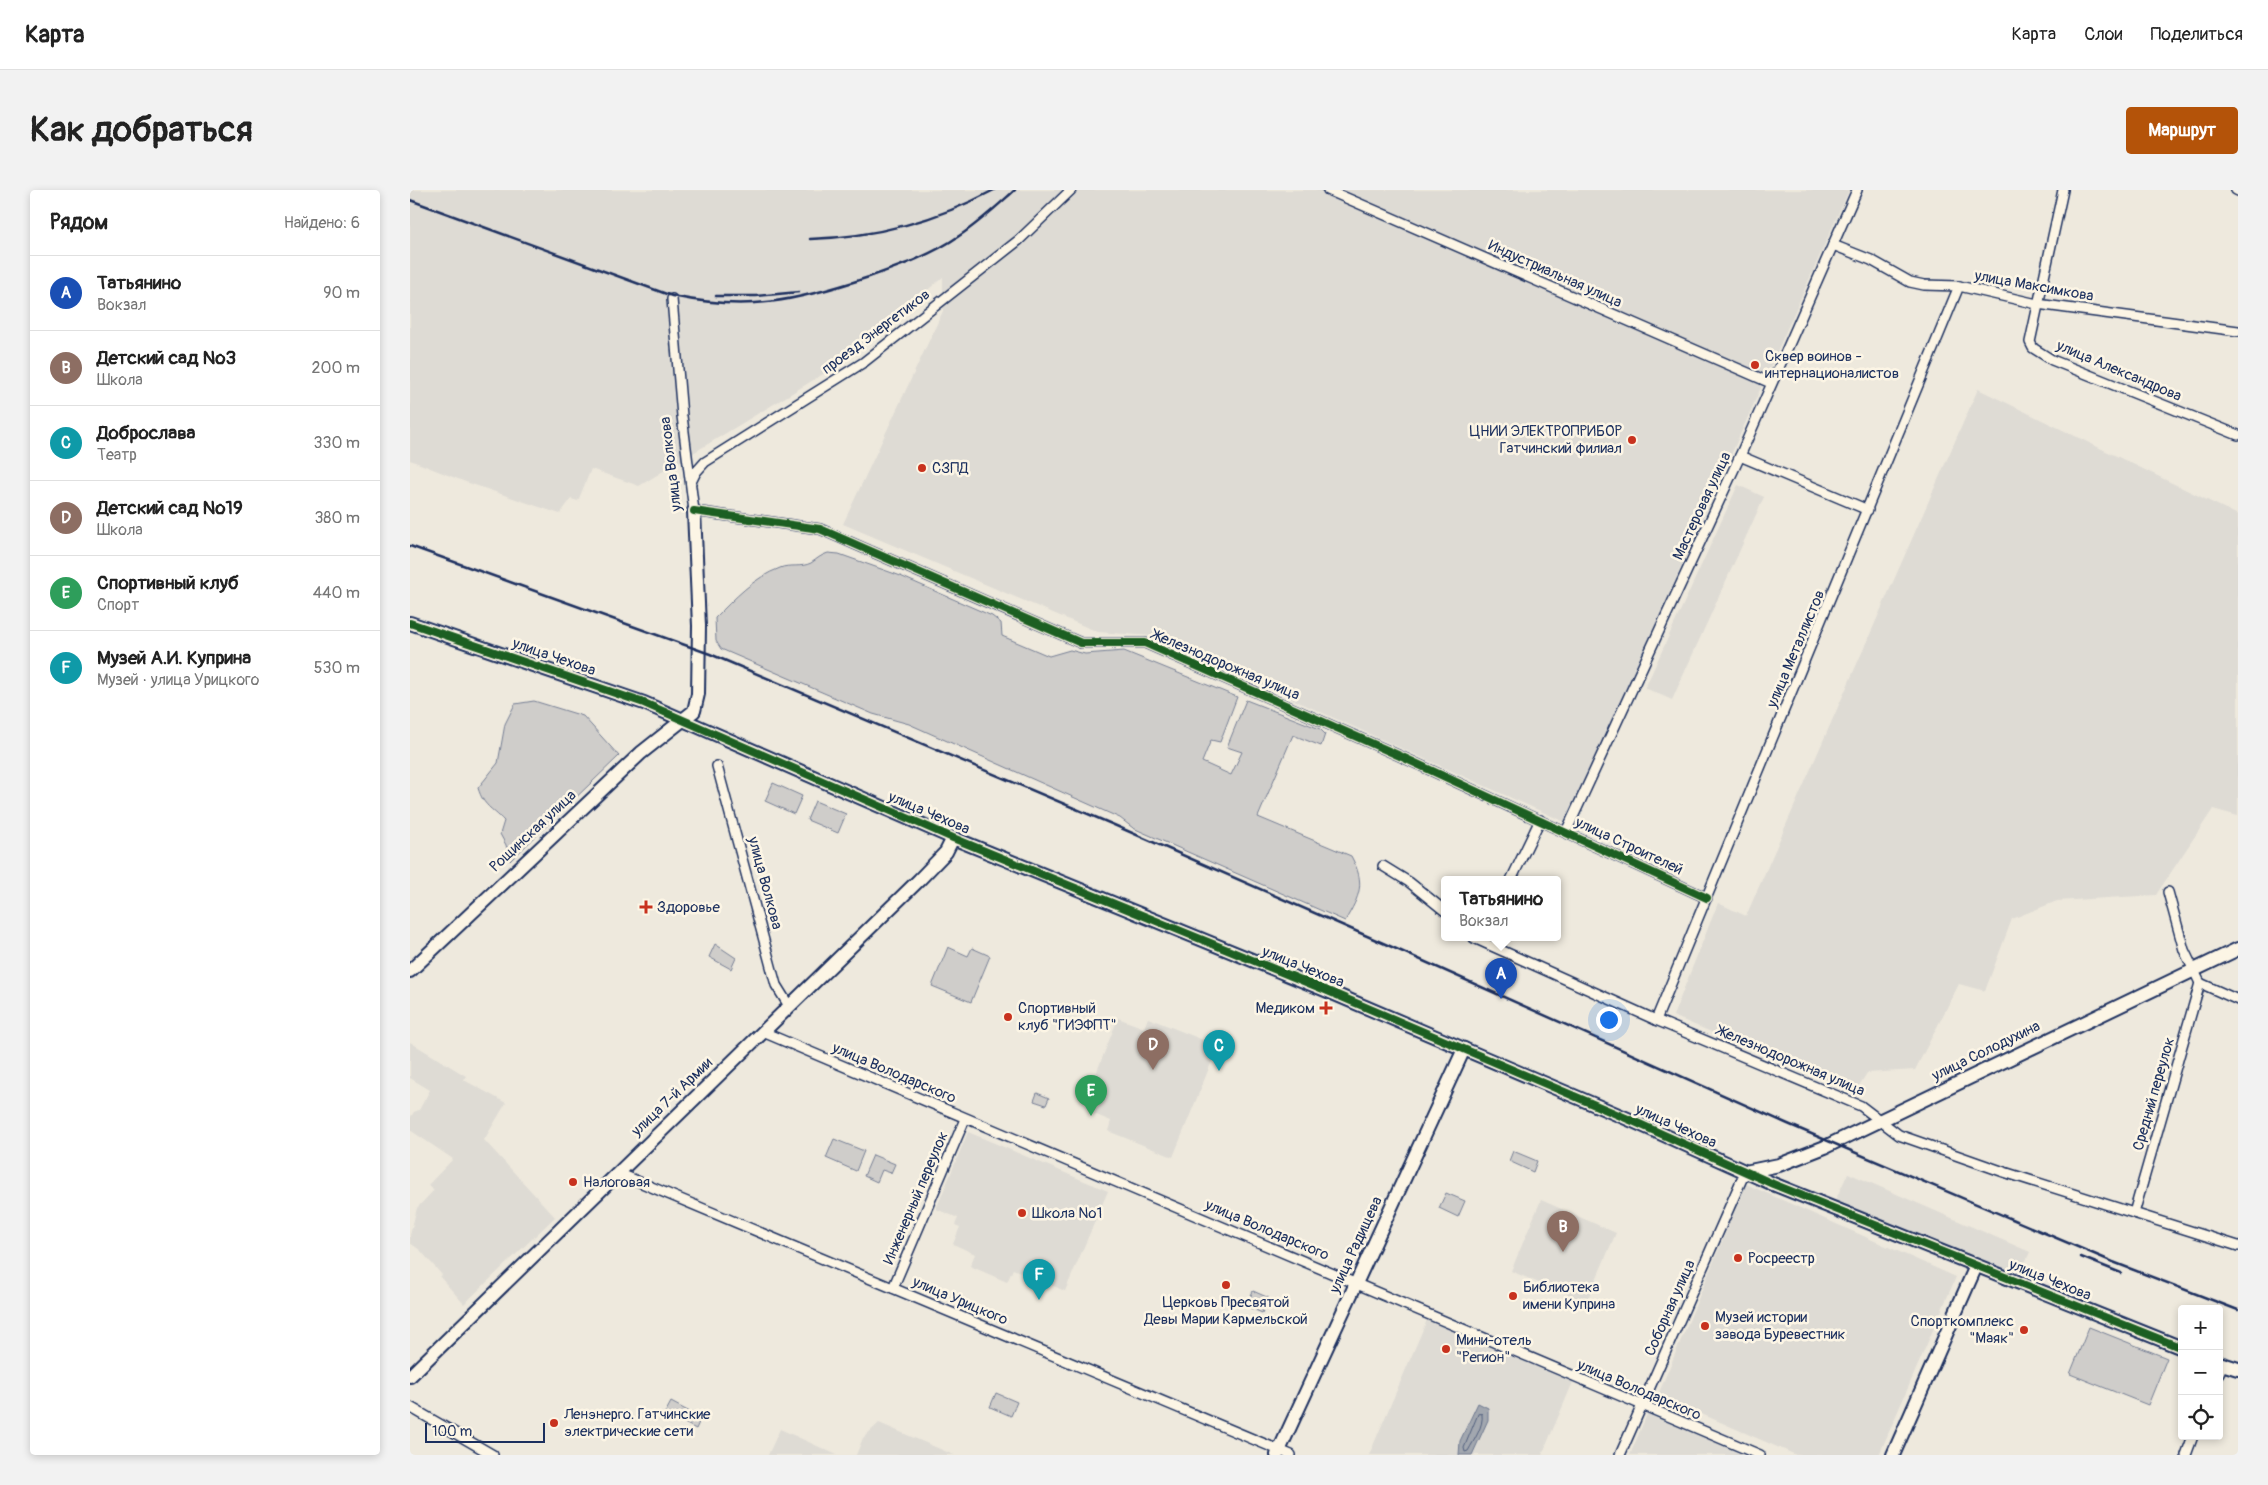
<!DOCTYPE html>
<html lang="ru">
<head>
<meta charset="utf-8">
<style>
	body { margin:0; font-family:Pangolin,sans-serif; background:#f2f2f2; color:#222 }
	.controls { position:absolute; right:15px; bottom:15px; display:grid; overflow:hidden; border-radius:5px; box-shadow:0 2px 8px #0003 }
	.controls button { width:45px; height:45px; display:grid; place-items:center; padding:0; border:0; border-bottom:1px solid #e0e0e0; background:#fff; color:#222; font:25px sans-serif }
	.scale { position:absolute; left:15px; bottom:12px; width:120px; box-sizing:border-box; padding-left:5px; border:2px solid #1b2f5e; border-top:0; font-size:14px; line-height:18px; white-space:nowrap; color:#1b2f5e; -webkit-text-stroke:4px #fcf5e5; paint-order:stroke }
	.you { position:absolute; left:1198px; top:829px; width:18px; height:18px; margin:-12px; border:4px solid #fff; border-radius:50%; background:#1a73e8; box-shadow:0 0 0 8px #1a73e833 }
	.badge { display:grid; place-items:center; width:32px; height:32px; border-radius:50%; background:#b45309; color:#fff; font-size:16px; font-weight:700 }
	.pin { position:absolute; translate:-50% -41px; filter:drop-shadow(0 1px 2px #0008) }
	.pin::after { content:''; position:absolute; top:26px; width:18px; height:15px; background:inherit; clip-path:polygon(0 0,100% 0,50% 100%) }
	.popup { position:absolute; left:1031px; top:686px; width:120px; height:65px; box-sizing:border-box; display:grid; place-content:center; border-radius:5px; background:#fff; filter:drop-shadow(0 1px 4px #0005); font-size:16px; white-space:nowrap; color:#767676 }
	.popup b { font-size:19px; color:#222 }
	.popup::after { content:''; position:absolute; left:50%; top:100%; margin-left:-10px; border:10px solid transparent; border-top-color:#fff }
	.list { margin:0; padding:0; list-style:none }
	h2 { display:flex; justify-content:space-between; align-items:center; height:65px; margin:0; padding:0 20px; font-size:21px }
	h2 small { font-size:16px; font-weight:400; color:#767676 }
	.list li { display:grid; grid-template-columns:32px 1fr auto; gap:15px; align-items:center; box-sizing:border-box; height:75px; padding:0 20px; border-top:1px solid #e0e0e0 }
	.list b { display:block; font-size:19px; white-space:nowrap }
	.list p { margin:0; font-size:16px; white-space:nowrap; color:#767676 }
	.list em { font-size:16px; font-style:normal; color:#767676 }
	.icon { flex:none; width:28px; height:28px; fill:none; stroke:currentColor; stroke-width:2; stroke-linecap:round; stroke-linejoin:round }
	.map { position:relative; flex:none; width:1828px; height:1265px; overflow:hidden; border-radius:5px }
	header { display:flex; align-items:center; gap:30px; box-sizing:border-box; height:70px; padding:0 25px; background:#fff; border-bottom:1px solid #e0e0e0 }
	header strong { font-size:24px }
	nav { display:flex; gap:28px; margin-inline-start:auto; font-size:18px }
	.intro { display:flex; align-items:center; justify-content:space-between; box-sizing:border-box; height:120px; padding:0 30px }
	h1 { margin:0; font-size:35px }
	.button { padding:12px 22px; border-radius:5px; background:#b45309; color:#fff; font-size:18px; font-weight:700 }
	main { display:flex; gap:30px; padding:0 30px }
	aside { flex:1; background:#fff; border-radius:5px; box-shadow:0 2px 8px #0003 }
	.map>svg:first-child { display:block }
	.built { fill:#dedbd4 }
	.green { fill:#cfcdca; stroke:#757e94 }
	.water { fill:#a2a7af; stroke:#6c778f }
	.lines { fill:none; stroke-linecap:round; stroke-linejoin:round }
	.shore { stroke:#515f7e; stroke-width:1 }
	.street-casing { stroke:#1b2f5e; stroke-width:12 }
	.secondary-casing { stroke:#1b2f5e; stroke-width:16 }
	.street { stroke:#fcf5e5; stroke-width:9 }
	.secondary { stroke:#fcf5e5; stroke-width:12 }
	.rail { stroke:#1b2f5e; stroke-width:2.5 }
	.cycleway-casing { stroke:#fcf5e5; stroke-width:11 }
	.cycleway { stroke:#1b5e20; stroke-width:8 }
	.poi-dot { fill:#c8321e; stroke:#fcf5e5; stroke-width:2 }
	.labels { text-anchor:middle; dominant-baseline:central; stroke-width:5; stroke-linejoin:round; paint-order:stroke }
	.street-label { font-size:15px; fill:#1b2f5e; stroke:#fcf5e5 }
	.poi-label { font-size:15px; fill:#1b2f5e; stroke:#fcf5e5; text-anchor:start }
</style>
</head>
<body>
<header>
<strong>Карта</strong>
<nav><a>Карта</a><a>Слои</a><a>Поделиться</a></nav>
</header>
<div class="intro"><h1>Как добраться</h1><a class="button">Маршрут</a></div>
<main>
<aside>
<h2>Рядом<small>Найдено: 6</small></h2>
<ul class="list">
<li><span class="badge" style="background:#1a4fb4">A</span><div><b>Татьянино</b><p>Вокзал</p></div><em>90 m</em></li>
<li><span class="badge" style="background:#8d6e63">B</span><div><b>Детский сад №3</b><p>Школа</p></div><em>200 m</em></li>
<li><span class="badge" style="background:#0f9aa8">C</span><div><b>Доброслава</b><p>Театр</p></div><em>330 m</em></li>
<li><span class="badge" style="background:#8d6e63">D</span><div><b>Детский сад №19</b><p>Школа</p></div><em>380 m</em></li>
<li><span class="badge" style="background:#2e9e5b">E</span><div><b>Спортивный клуб</b><p>Спорт</p></div><em>440 m</em></li>
<li><span class="badge" style="background:#0f9aa8">F</span><div><b>Музей А.И. Куприна</b><p>Музей · улица Урицкого</p></div><em>530 m</em></li>
</ul>
</aside>
<div class="map">
<svg width="1828" height="1265" viewBox="0 0 1828 1265">
	<rect width="100%" height="100%" fill="#eee9dd"/>
	<filter id="ink" filterUnits="userSpaceOnUse"><feTurbulence type="fractalNoise" baseFrequency=".02" numOctaves="2"/><feDisplacementMap in="SourceGraphic" scale="10" xChannelSelector="R" yChannelSelector="G"/><feConvolveMatrix kernelMatrix="1 2 1 2 8 2 1 2 1" color-interpolation-filters="sRGB"/></filter>
	<g filter="url(#ink)">
		<!-- built -->
		<g class="built">
			<path d="M0,0H1439L1157,633L742,446L688,442L433,334L533,121V87L433,172L229,296L181,279L168,311L161,309L150,324L53,291L0,270Z"/>
			<path d="M1568,199L1828,325V626L1803,619L1746,705L1647,711L1602,729L1575,801L1549,794L1505,880L1457,883L1445,902L1263,826L1308,713L1336,726Z"/>
			<path d="M1328,295L1354,307L1262,510L1235,498Z"/>
			<path d="M708,828L734,838L738,828L808,856L763,967L698,941L701,931L684,924L690,909L678,904Z"/>
			<path d="M0,852L56,886L54,890L96,913L74,950L145,1027L54,1114L30,1087L32,1085L10,1060L0,1053V1045L7,1018L24,1000L18,995L43,969L0,940V928L4,922L9,920L20,900L0,888Z"/>
			<path d="M558,942L698,1001L655,1101L603,1079L597,1092L560,1076L565,1064L543,1054L550,1037L545,1035L548,1028L526,1019Z"/>
			<path d="M1438,983L1620,1062L1609,1086L1425,1011Z"/>
			<path d="M1336,994L1546,1087L1469,1265H1386L1248,1205Z"/>
			<path d="M1131,1010L1206,1043L1176,1113L1101,1081Z"/>
			<path d="M1017,1130L1163,1192L1132,1265H959Z"/>
			<path d="M1238,1222L1342,1265H1220Z"/>
			<path d="M469,1233L544,1265H446L453,1248Z"/>
			<path d="M370,1239L427,1265H358Z"/>
		</g>
		<!-- green -->
		<g class="green">
			<path d="M418,363L429,364L488,385L582,426L591,433L592,446L639,466L660,460L675,464L714,461L827,507L810,552L801,550L792,572L821,585L832,562L817,557L836,510L910,539L915,544L911,556L883,545L848,627L941,666C956,694 950,705 935,731L723,638L710,628L499,534L463,524L311,459L306,451L305,428C325,408 343,388 370,378C379,374 391,378 401,373C407,369 411,365 418,363Z"/>
			<path d="M124,511L173,526L209,566L100,671L96,655L90,644L94,631C81,617 74,617 68,598L88,573L95,534L105,514Z"/>
			<path d="M363,593L392,606L384,624L355,611Z"/>
			<path d="M405,611L436,624L428,643L397,630Z"/>
			<path d="M305,754L326,768L321,779L299,767Z"/>
			<path d="M538,757L558,766L562,758L580,766L561,812L522,796Z"/>
			<path d="M627,903L639,908L636,915L624,911Z"/>
			<path d="M424,949L454,961L446,981L416,968Z"/>
			<path d="M1103,961L1127,971L1123,982L1099,971Z"/>
			<path d="M463,965L485,974L481,983L472,980L467,992L454,986Z"/>
			<path d="M1036,1003L1055,1011L1048,1027L1029,1018Z"/>
			<path d="M843,1101L859,1108L852,1123L836,1116Z"/>
			<path d="M1679,1137L1757,1168L1738,1215L1660,1184Z"/>
			<path d="M586,1203L607,1212L601,1226L580,1217Z"/>
			<path d="M261,1212L291,1228L286,1239L255,1223Z"/>
		</g>
		<!-- water -->
		<path class="water" d="M1068,1213L1078,1218V1230L1062,1265H1049L1050,1251Z"/>
		<g class="lines">
			<!-- shore -->
			<path class="shore" d="M1072,1224C1074,1236 1064,1250 1058,1261L1055,1262L1054,1258L1068,1224Z"/>
			<defs>
				<g id="street">
					<path d="M918,0L1361,193"/>
					<path d="M1653,0L1620,152L1623,158L1642,170L1828,245"/>
					<path d="M1826,0L1828,1"/>
					<path d="M1423,55L1461,70L1500,92L1514,95L1549,96L1627,114L1828,141"/>
					<path d="M262,109L272,226L284,321L410,339L671,453H735L990,566L1297,708"/>
					<path d="M1330,266L1458,320"/>
					<path d="M281,292L286,282L295,272L454,172L609,50L661,0"/>
					<path d="M307,576L366,795L379,816"/>
					<path d="M1156,642L1330,266L1447,0"/>
					<path d="M973,676L999,692L1035,721"/>
					<path d="M1101,690L1130,630"/>
					<path d="M1758,702L1774,760L1790,793"/>
					<path d="M1064,748L1246,830L1451,916L1489,945L1594,982L1828,1056"/>
					<path d="M1790,793L1828,810"/>
					<path d="M1246,830L1549,96"/>
					<path d="M353,842L1350,1265"/>
					<path d="M208,983L881,1265"/>
					<path d="M1724,1023L1790,793"/>
					<path d="M483,1098L555,929"/>
					<path d="M1809,1183L1813,1174"/>
					<path d="M0,1217L83,1265"/>
					<path d="M1210,1265L1335,982"/>
					<path d="M1776,1265L1783,1246"/>
				</g>
				<g id="secondary">
					<path d="M0,433L234,513L543,648L913,799L1225,932L1363,994L1772,1158"/>
					<path d="M0,781L231,563L284,521L288,504L289,436L284,321"/>
					<path d="M1335,982L1369,975L1415,957L1828,759"/>
					<path d="M1809,1173L1828,1179"/>
					<path d="M0,1186L509,690L536,662L543,648"/>
					<path d="M867,1265L1054,859"/>
					<path d="M1483,1265L1566,1076"/>
				</g>
			</defs>
			<!-- street casing -->
			<use href="#street" class="street-casing"/>
			<!-- secondary casing -->
			<use href="#secondary" class="secondary-casing"/>
			<!-- street -->
			<use href="#street" class="street"/>
			<!-- secondary -->
			<use href="#secondary" class="secondary"/>
			<!-- rail -->
			<g class="rail">
				<path d="M0,10L262,106C339,122 386,111 459,87C490,76 522,65 549,46C569,33 587,16 605,0"/>
				<path d="M400,49C467,47 526,31 584,0"/>
				<path d="M306,106H346L389,102"/>
				<path d="M0,356L300,464L704,635L973,753L1378,934L1703,1072L1828,1120"/>
				<path d="M1671,1067L1711,1083"/>
			</g>
			<defs>
				<g id="cycleway">
					<path d="M284,321L410,339L671,453H735L990,566L1297,708"/>
					<path d="M0,433L234,513L543,648L913,799L1225,932L1363,994L1772,1158"/>
				</g>
			</defs>
			<!-- cycleway casing -->
			<use href="#cycleway" class="cycleway-casing"/>
			<!-- cycleway -->
			<use href="#cycleway" class="cycleway"/>
		</g>
	</g>
	<!-- markers -->
	<g class="poi-dot">
		<circle cx="1345" cy="175" r="5"/>
		<circle cx="1222" cy="250" r="5"/>
		<circle cx="512" cy="278" r="5"/>
		<path d="M233.5 709.5h5v5h5v5h-5v5h-5v-5h-5v-5h5z"/>
		<path d="M913.5 810.5h5v5h5v5h-5v5h-5v-5h-5v-5h5z"/>
		<circle cx="598" cy="827" r="5"/>
		<circle cx="163" cy="992" r="5"/>
		<circle cx="612" cy="1023" r="5"/>
		<circle cx="1328" cy="1068" r="5"/>
		<circle cx="816" cy="1095" r="5"/>
		<circle cx="1103" cy="1106" r="5"/>
		<circle cx="1295" cy="1136" r="5"/>
		<circle cx="1614" cy="1140" r="5"/>
		<circle cx="1036" cy="1159" r="5"/>
		<circle cx="144" cy="1233" r="5"/>
	</g>
	<g class="labels">
		<!-- street labels -->
		<g class="street-label">
			<text transform="translate(1145 84) rotate(24)">Индустриальная улица</text>
			<text transform="translate(1624 96) rotate(10)">улица Максимкова</text>
			<text transform="translate(466 142) rotate(-37)">проезд Энергетиков</text>
			<text transform="translate(1709 181) rotate(23)">улица Александрова</text>
			<text transform="translate(261 274) rotate(-97)">улица Волкова</text>
			<text transform="translate(1292 316) rotate(-65)">Мастеровая улица</text>
			<text transform="translate(1386 459) rotate(-67)">улица Металлистов</text>
			<text transform="translate(144 467) rotate(19)">улица Чехова</text>
			<text transform="translate(816 475) rotate(23)">Железнодорожная улица</text>
			<text transform="translate(519 623) rotate(23)">улица Чехова</text>
			<text transform="translate(123 641) rotate(-43)">Рощинская улица</text>
			<text transform="translate(1219 656) rotate(25)">улица Строителей</text>
			<text transform="translate(355 693) rotate(75)">улица Волкова</text>
			<text transform="translate(893 777) rotate(22)">улица Чехова</text>
			<text transform="translate(1576 861) rotate(-26)">улица Солодухина</text>
			<text transform="translate(1381 871) rotate(23)">Железнодорожная улица</text>
			<text transform="translate(484 883) rotate(23)">улица Володарского</text>
			<text transform="translate(1744 904) rotate(-74)">Средний переулок</text>
			<text transform="translate(262 907) rotate(-44)">улица 7-й Армии</text>
			<text transform="translate(1266 936) rotate(24)">улица Чехова</text>
			<text transform="translate(506 1008) rotate(-67)">Инженерный переулок</text>
			<text transform="translate(857 1040) rotate(23)">улица Володарского</text>
			<text transform="translate(946 1055) rotate(-65)">улица Радищева</text>
			<text transform="translate(1640 1090) rotate(22)">улица Чехова</text>
			<text transform="translate(550 1111) rotate(23)">улица Урицкого</text>
			<text transform="translate(1260 1118) rotate(-66)">Соборная улица</text>
			<text transform="translate(1229 1200) rotate(23)">улица Володарского</text>
		</g>
		<!-- poi labels -->
		<g class="poi-label">
			<text x="1355" y="166">Сквер воинов -<tspan x="1355" dy="17">интернационалистов</tspan></text>
			<text x="1212" y="241" text-anchor="end">ЦНИИ ЭЛЕКТРОПРИБОР<tspan x="1212" dy="17">Гатчинский филиал</tspan></text>
			<text x="522" y="278">СЗПД</text>
			<text x="247" y="717">Здоровье</text>
			<text x="608" y="818">Спортивный<tspan x="608" dy="17">клуб "ГИЭФПТ"</tspan></text>
			<text x="905" y="818" text-anchor="end">Медиком</text>
			<text x="173" y="992">Налоговая</text>
			<text x="622" y="1023">Школа №1</text>
			<text x="1338" y="1068">Росреестр</text>
			<text x="1113" y="1097">Библиотека<tspan x="1113" dy="17">имени Куприна</tspan></text>
			<text x="816" y="1112" text-anchor="middle">Церковь Пресвятой<tspan x="816" dy="17">Девы Марии Кармельской</tspan></text>
			<text x="1305" y="1127">Музей истории<tspan x="1305" dy="17">завода Буревестник</tspan></text>
			<text x="1604" y="1131" text-anchor="end">Спорткомплекс<tspan x="1604" dy="17">"Маяк"</tspan></text>
			<text x="1046" y="1150">Мини-отель<tspan x="1046" dy="17">"Регион"</tspan></text>
			<text x="154" y="1224">Ленэнерго. Гатчинские<tspan x="154" dy="17">электрические сети</tspan></text>
		</g>
	</g>
</svg>
<div class="controls">
<button>+</button>
<button>−</button>
<button><svg class="icon" aria-label="locate" viewBox="0 0 24 24"><circle cx="12" cy="12" r="6"/><path d="M12 2v4M12 18v4M2 12h4M18 12h4"/></svg></button>
</div>
<div class="scale">100 m</div>
<div class="you"></div>
<div class="pin badge" style="left:1091px;top:809px;background:#1a4fb4">A</div>
<div class="popup"><b>Татьянино</b>Вокзал</div>
<div class="pin badge" style="left:1153px;top:1062px;background:#8d6e63">B</div>
<div class="pin badge" style="left:809px;top:881px;background:#0f9aa8">C</div>
<div class="pin badge" style="left:743px;top:880px;background:#8d6e63">D</div>
<div class="pin badge" style="left:681px;top:926px;background:#2e9e5b">E</div>
<div class="pin badge" style="left:629px;top:1110px;background:#0f9aa8">F</div>
</div>
</main>
</body>
</html>
